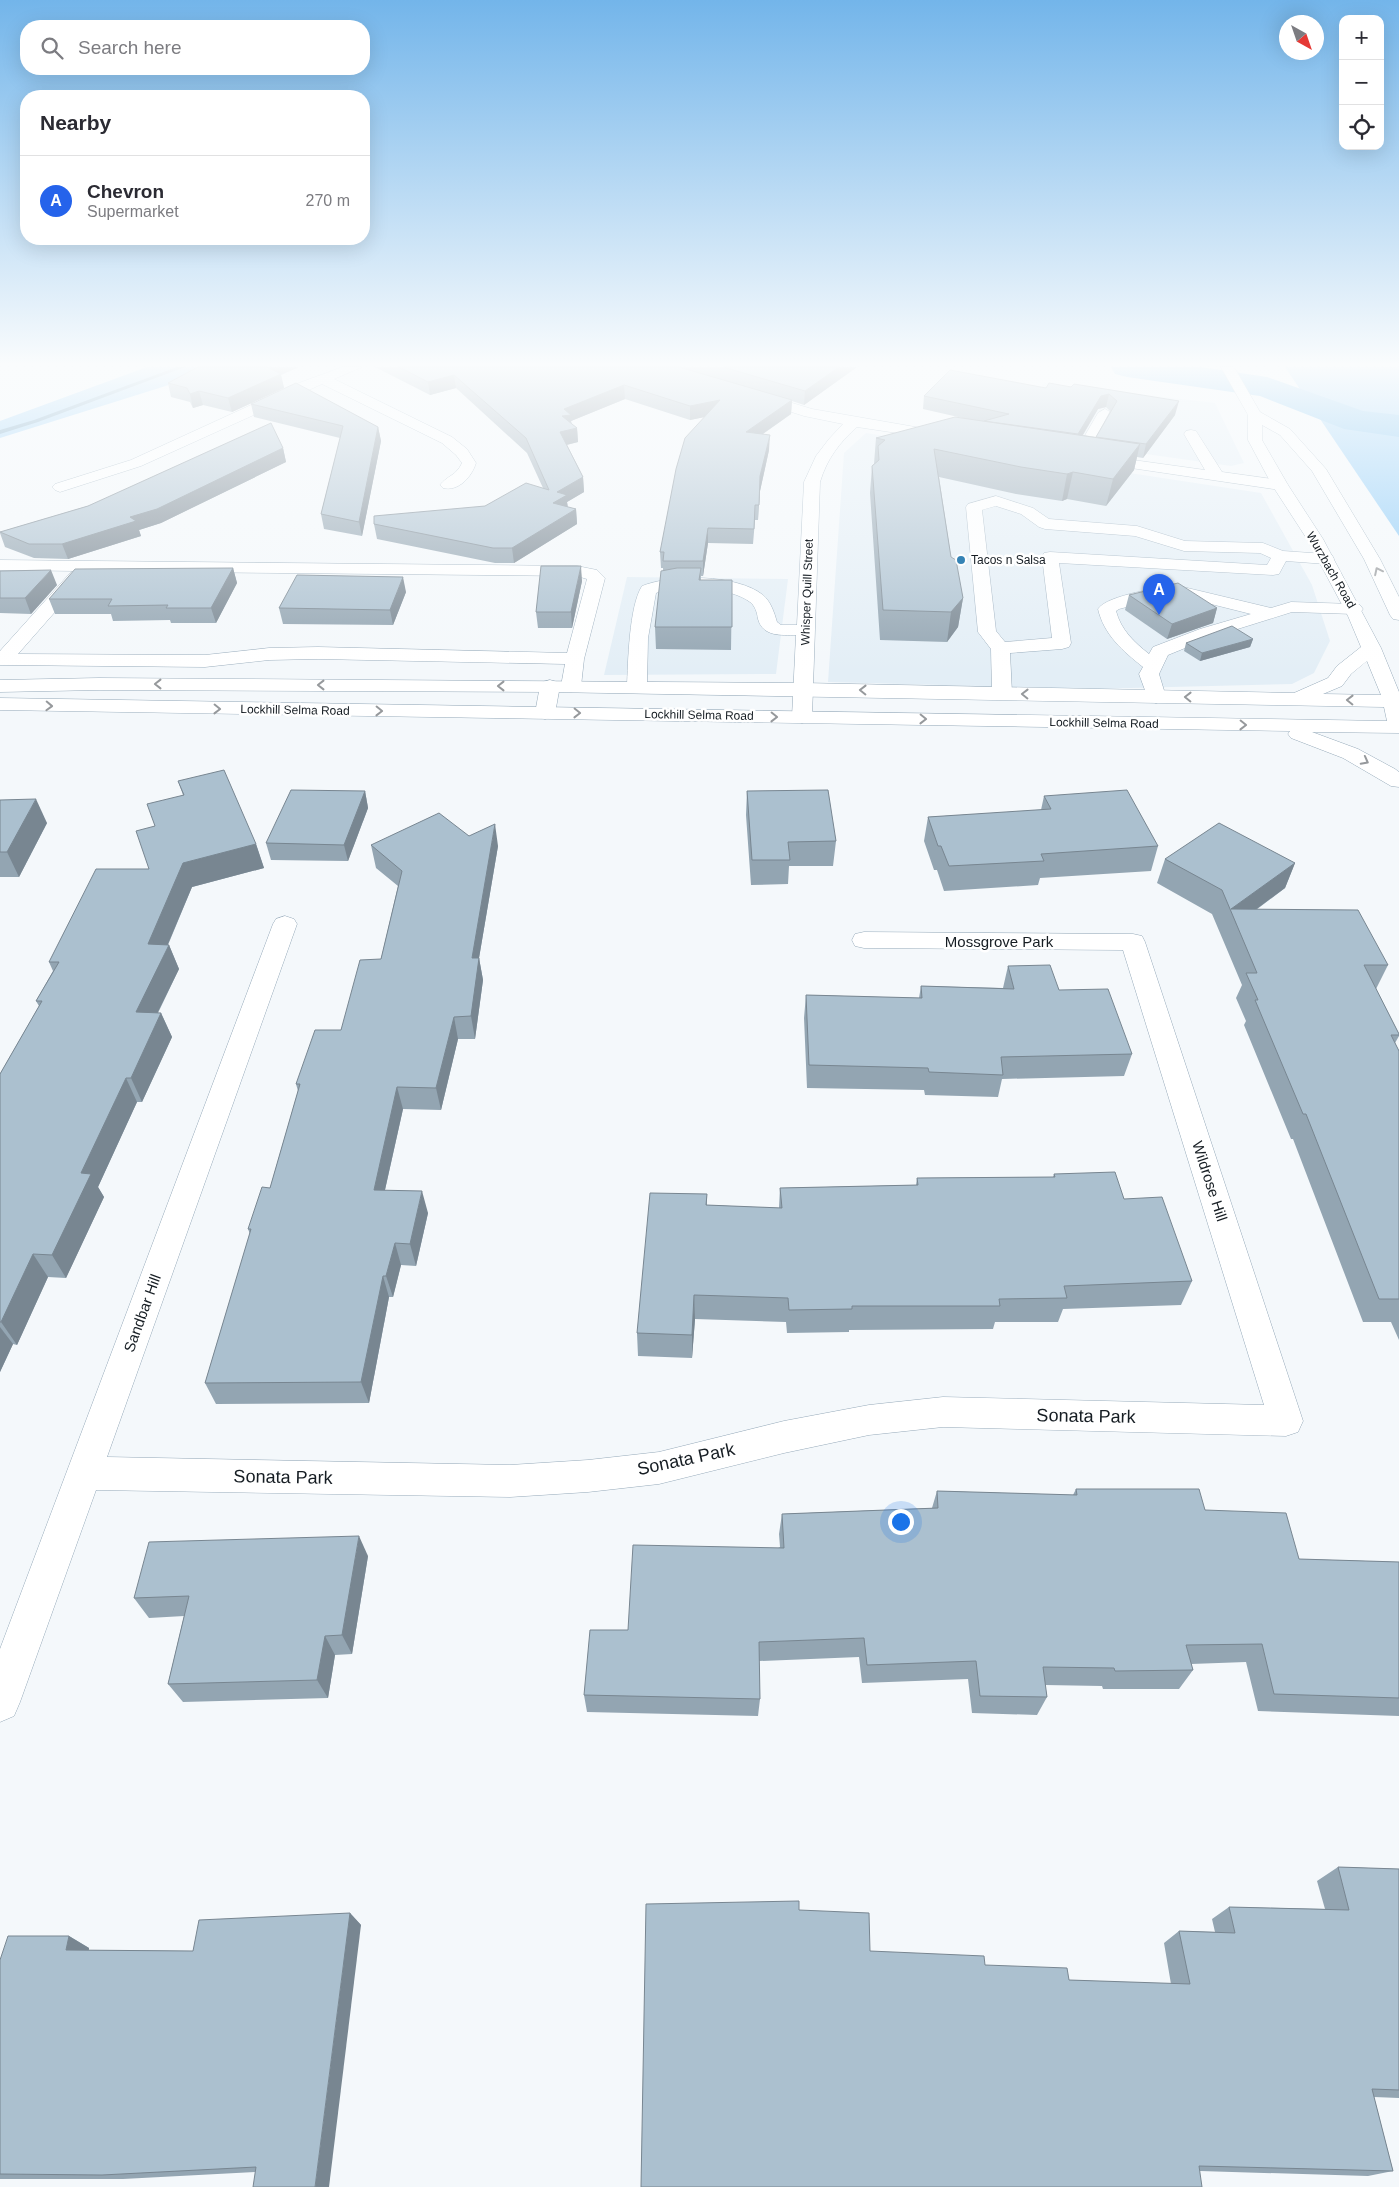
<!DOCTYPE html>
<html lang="en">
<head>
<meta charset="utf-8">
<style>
	body { margin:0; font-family:Arial,sans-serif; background:#f7f7f7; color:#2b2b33 }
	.controls { position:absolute; right:15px; top:15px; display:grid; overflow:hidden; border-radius:10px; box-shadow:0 5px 20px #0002 }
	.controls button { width:45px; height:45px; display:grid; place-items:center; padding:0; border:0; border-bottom:1px solid #e1e1e2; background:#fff; color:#2b2b33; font:25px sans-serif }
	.compass { position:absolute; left:1279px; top:15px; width:45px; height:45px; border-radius:50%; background:#fff; box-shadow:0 5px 20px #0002; rotate:140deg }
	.you { position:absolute; left:900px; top:1521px; width:18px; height:18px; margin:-12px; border:4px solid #fff; border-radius:50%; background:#1a73e8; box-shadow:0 0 0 8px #1a73e833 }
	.badge { display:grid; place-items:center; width:32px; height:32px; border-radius:50%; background:#2563eb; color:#fff; font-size:16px; font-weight:700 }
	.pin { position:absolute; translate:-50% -41px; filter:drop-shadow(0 1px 2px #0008) }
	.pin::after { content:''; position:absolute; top:26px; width:18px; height:15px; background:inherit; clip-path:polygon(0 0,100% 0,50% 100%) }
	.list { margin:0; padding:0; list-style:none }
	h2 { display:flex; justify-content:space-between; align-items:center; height:65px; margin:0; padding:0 20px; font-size:21px }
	h2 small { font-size:16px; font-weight:400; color:#7c7c81 }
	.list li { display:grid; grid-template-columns:32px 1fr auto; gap:15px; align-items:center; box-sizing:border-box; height:90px; padding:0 20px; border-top:1px solid #e1e1e2 }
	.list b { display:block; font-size:19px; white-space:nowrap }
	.list p { margin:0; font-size:16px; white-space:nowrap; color:#7c7c81 }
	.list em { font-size:16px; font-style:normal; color:#7c7c81 }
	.icon { flex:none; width:28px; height:28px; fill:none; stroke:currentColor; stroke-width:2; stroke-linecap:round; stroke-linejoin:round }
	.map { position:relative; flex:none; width:1399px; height:2187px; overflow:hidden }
	.search { position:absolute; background:#fff; box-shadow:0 5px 20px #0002; left:20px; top:20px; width:350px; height:55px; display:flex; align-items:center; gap:12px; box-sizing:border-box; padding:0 18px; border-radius:20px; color:#7c7c81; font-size:19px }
	.panel { position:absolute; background:#fff; box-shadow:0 5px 20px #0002; left:20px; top:90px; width:350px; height:155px; border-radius:20px }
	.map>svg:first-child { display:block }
	.built { fill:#e3eef6 }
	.forest { fill:#8bcaf7 }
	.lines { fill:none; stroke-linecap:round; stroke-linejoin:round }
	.stream { fill:#4d89b1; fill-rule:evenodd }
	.river { fill:#65b7ee; fill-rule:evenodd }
	.minor-casing { stroke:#96aaba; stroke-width:1 }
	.major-casing { stroke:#96aaba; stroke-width:1 }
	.minor { fill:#fff; fill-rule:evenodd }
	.major { fill:#fff; fill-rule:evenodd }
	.wall { fill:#93a5b2; fill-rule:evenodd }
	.shaded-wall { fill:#788691 }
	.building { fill:#abc0cf; stroke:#788691 }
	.oneway { stroke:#96999c }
	.poi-dot { fill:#3583b5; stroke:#fff; stroke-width:2 }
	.labels { text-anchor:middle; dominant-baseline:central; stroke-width:5; stroke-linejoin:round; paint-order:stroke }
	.far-poi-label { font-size:12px; fill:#161d23; stroke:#fff; text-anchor:start }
	.far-street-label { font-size:12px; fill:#161d23; stroke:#fff }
	.street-label { font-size:15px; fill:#161d23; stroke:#fff }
	.near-street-label { font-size:18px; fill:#161d23; stroke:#fff }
</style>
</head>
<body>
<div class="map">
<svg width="1399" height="2187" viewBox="0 0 1399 2187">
	<rect width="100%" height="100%" fill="#f4f8fb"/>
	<!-- built -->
	<g class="built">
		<path d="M1044,383L1215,403L1244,463L1231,466L1011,435Z"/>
		<path d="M866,433L1261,493L1312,585L1330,641L1314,673L1292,684L1090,689L828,682L844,453Z"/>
		<path d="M627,577L788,579L776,674L604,675Z"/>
	</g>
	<!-- forest -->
	<g class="forest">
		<path d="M147,367H226L0,438V421Z"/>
		<path d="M1285,367H1399V536Z"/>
	</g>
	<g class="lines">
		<!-- stream -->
		<path class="stream" d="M177,367H185L38,422L0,434V430L34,420Z"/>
		<!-- river -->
		<path class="river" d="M1111,367H1201L1267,377L1363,411L1399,415V437L1344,429L1260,396L1127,377L1115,374Z"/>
		<defs>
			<g id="minor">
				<path d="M343,367H362L334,379L452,437L467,449L476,463C472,476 459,492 443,488L440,485C448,475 456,476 462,463L456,455L442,443L322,384L141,466L60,492L55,490L52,487L55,484L131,460L299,383Z"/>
				<path d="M756,392L812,409L944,432L949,433L951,436L949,439L944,440L857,427C839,443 827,459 820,482L812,717L809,721L802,723L795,721L792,717L796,635C781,635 763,637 758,619C757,612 755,606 750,602C730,587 678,583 656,593L648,638L647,687L644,691L637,693L630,691L627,687C628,663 629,606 642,586C671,574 737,574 763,595C771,602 774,612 777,622L781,625H797L804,482L816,456L829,439L843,424L804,416L751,399L749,396L751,393Z"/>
				<path d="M1105,409L1112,413L1087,456L1085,459H1075L1073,456L1098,413Z"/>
				<path d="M1191,430L1196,431L1222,472L1280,480L1285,482L1288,485L1285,488L1280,490L1097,463L1092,462L1090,459L1092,456L1097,455L1205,470L1184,434L1186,431Z"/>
				<path d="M996,496L1033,508L1049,519L1137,526L1185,541L1263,543L1283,551L1326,554L1332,555L1334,559L1332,563L1326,564L1286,561L1279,574L1273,575L1059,563L1071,643L1069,647L1062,649L1010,653L1012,693L1009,697L1002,699L995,697L992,693L991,649L978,632L966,507L968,504ZM996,506L1021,514L1039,527L1045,529L1135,536L1184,551L1260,553L1271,558L1267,565L1050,552L1044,553L1042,557L1052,638L1005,642L996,631L982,510Z"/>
				<path d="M0,560L577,566L597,570L605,578L584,659L581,686L578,690L571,692L564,690L561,686L565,664L318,659L269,660L205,667L0,665V651L71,572L77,571L0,570ZM77,571L577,576L587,579L567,653L318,647L269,648L205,655L18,654L83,580L86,576L83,572Z"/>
				<path d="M1179,586L1271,608L1291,602L1354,604L1360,605L1363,609L1360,613L1354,614L1292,612L1212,637L1168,655L1159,674L1166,697L1163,701L1156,703L1149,701L1139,674L1143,667C1123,651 1104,635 1098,609C1107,595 1162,587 1179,586ZM1179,596L1251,614L1200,629L1153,647L1149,654C1134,642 1121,630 1116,611L1119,609L1165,597Z"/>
				<path d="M550,680L557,682L560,686L555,713L552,717L545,719L538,717L535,713L540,686L543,682Z"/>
				<path d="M285,916L294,919L297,924L107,1457L510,1465L588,1460L659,1452L784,1421L869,1405L943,1397L1264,1405L1123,950L864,948L855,946L852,940L855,934L864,932L1133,934L1142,936L1145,942L1303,1421L1298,1432L1286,1436L943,1427L869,1435L784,1453L659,1484L588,1492L510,1497L96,1490L20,1702L14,1716L0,1722V1649L273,924L276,919Z"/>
			</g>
			<path id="major" d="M1221,367H1234L1260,412L1290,429L1326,469L1380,559L1399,597V620L1393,619L1390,615L1364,559L1312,471L1280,435L1262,425V440L1288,485L1323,539L1381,648L1399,692V733L1312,732L1358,749L1395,769L1399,772V787L1391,786L1343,758L1291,738L1288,734L1290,731L0,710V698L1387,721L1384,707L550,692L99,690L0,692V680L99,678L803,683L1294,693L1328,678L1337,666L1361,647L1348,616L1307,539L1272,485L1248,440V415ZM1367,661L1381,695L1323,694L1342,686L1351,674Z"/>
		</defs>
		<!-- minor casing -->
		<use href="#minor" class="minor-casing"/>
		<!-- major casing -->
		<use href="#major" class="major-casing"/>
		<!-- minor -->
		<use href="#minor" class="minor"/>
		<!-- major -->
		<use href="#major" class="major"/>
	</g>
	<!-- wall -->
	<g class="wall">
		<path d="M375,367H857L804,405L792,401L791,414L763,434L769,450L760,491L758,520H755L753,544L708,543L703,576H701V580H732L731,650L656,649L655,627L663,571V568H661L660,552L704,417L690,420L625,399L571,421L572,424L577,428L578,442L567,445L583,477L584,492L567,502L568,507L576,509L577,524L514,563H495L377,539L374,524L485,506L543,488L527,453L456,388L430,395Z"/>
		<path d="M281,375L284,388L232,412L203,405L193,408L190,402L171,397L168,383Z"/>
		<path d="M1074,384L1175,415L1143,458L1137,457L1134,470L1106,506L1067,499L1062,501L1016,494L939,477L951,557L963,598L958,627L947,642L880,640L870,493L872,466L874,464L876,438L967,419L923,409L924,396L1071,387ZM1106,407L1110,411L1096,437L1083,435L1098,409Z"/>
		<path d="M251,404L378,427L381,441L362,536L324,529L321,514L340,438L254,417Z"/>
		<path d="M283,448L286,462L161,523L139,530L141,536L68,559L34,558L5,547L0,533V532Z"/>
		<path d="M233,568L237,583L216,623H171L170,620L113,621L111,614H55L49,599Z"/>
		<path d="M0,571L57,585L31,614L0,613Z"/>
		<path d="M582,581L572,628H538L536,612Z"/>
		<path d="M406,592L393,625L283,624L279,608Z"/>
		<path d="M1129,595L1217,608L1213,623L1167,639L1125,610Z"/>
		<path d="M1253,639L1250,647L1200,661L1184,651L1186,643Z"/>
		<path d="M178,781L256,844L264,868L192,887L168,945H169L179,969L158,1013H161L172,1037L142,1102H137L98,1187L104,1197L66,1278L48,1277L17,1345L13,1344L0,1372V1074L39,1006L36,1001L53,971L49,962L149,869L155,826L183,795Z"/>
		<path d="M365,791L368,808L348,861L271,860L266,843Z"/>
		<path d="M747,791L836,841L833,866H789L788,884L751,885L746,815Z"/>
		<path d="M1044,796L1158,846L1151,871L1040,878L1038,885L944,891L937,870H934L924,841L928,817L1041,810Z"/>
		<path d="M0,800L47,823L19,877H0Z"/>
		<path d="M469,836L498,846L479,958L483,980L475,1039H458L441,1110L403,1109L385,1190L428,1213L416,1266L401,1265L393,1297H389L369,1403L216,1404L205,1383L250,1234L248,1229L270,1188L298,1091L296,1084L341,1030L381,959L398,886L376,868L371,845Z"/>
		<path d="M1165,859L1295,863L1285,888L1256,910L1388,965L1376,989L1399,1034V1036L1395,1043L1399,1051V1340L1391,1322H1363L1293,1139H1291L1244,1025L1246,1021L1236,998L1242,985L1212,914L1157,883Z"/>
		<path d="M1008,966L1059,990L1132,1054L1124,1076L1002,1079L998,1097L925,1095L924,1090L807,1088L804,1018L806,995L919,998L921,986L1003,988Z"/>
		<path d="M1054,1174L1124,1199L1192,1281L1181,1305L1063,1309L1058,1322H995L993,1329L849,1330V1332L787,1333L786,1322L695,1319L692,1358L638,1356L637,1333L707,1194V1205L779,1208L780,1188L916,1185L917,1178L1053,1177Z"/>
		<path d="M1076,1489L1205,1510L1299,1559L1399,1562V1716L1258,1711L1246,1662L1191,1664L1193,1670L1179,1689H1103L1102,1686L1045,1685L1047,1697L1037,1715L972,1713L968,1679L862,1683L859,1657L759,1661L760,1699L758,1716L587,1712L584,1695L628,1630L780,1547L779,1534L782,1514L932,1508L937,1491L1073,1495Z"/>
		<path d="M368,1556L352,1654L335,1655L328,1698L183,1702L168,1684L184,1616L149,1618L134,1598Z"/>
		<path d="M1338,1867L1399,1869V2098L1374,2097L1393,2171L1368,2176L1200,2171L799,1910L870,1951L985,1965L1069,1980L1171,1984L1164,1943L1179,1931L1215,1932L1212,1919L1229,1907L1325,1909L1317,1881Z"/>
		<path d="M350,1913L361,1925L255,2172L123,2179H0V1960L69,1936L89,1948V1950L193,1951Z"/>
	</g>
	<!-- shaded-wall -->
	<g class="shaded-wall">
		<path d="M265,367H299L281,375L284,388L232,412L228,398Z"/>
		<path d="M839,367H857L804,405L805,391Z"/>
		<path d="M454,375L456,388L430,395L428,382Z"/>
		<path d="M624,385L625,399L571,421L572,429L562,416L564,409Z"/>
		<path d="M199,391L203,405L193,408L190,394Z"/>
		<path d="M1109,394L1106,407L1098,409L1075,448L1078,434L1101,396Z"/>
		<path d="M720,400V414L690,420V406Z"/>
		<path d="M792,400L791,414L745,446L746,432Z"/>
		<path d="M1179,401L1175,415L1143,458L1146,444Z"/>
		<path d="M378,427L381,441L362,536L359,522Z"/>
		<path d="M577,428L578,442L561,446L560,432Z"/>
		<path d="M770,435L769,450L760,491L758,520L760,476Z"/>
		<path d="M1140,444L1134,470L1106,506L1113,479Z"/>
		<path d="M283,448L286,462L161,523L139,530L141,536L68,559L62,544L130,517Z"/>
		<path d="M1073,472L1067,499L1062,501L1067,474Z"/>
		<path d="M583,477L584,492L567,502L568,510L553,503L557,492Z"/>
		<path d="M576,509L577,524L514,563L512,548Z"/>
		<path d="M708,528V543L703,576V561Z"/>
		<path d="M581,566L582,581L572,628L571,612Z"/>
		<path d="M233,568L237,583L216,623L211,608Z"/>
		<path d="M51,570L57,585L31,614L25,598Z"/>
		<path d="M403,577L406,592L393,625L390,610Z"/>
		<path d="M963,598L958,627L947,642L951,612Z"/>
		<path d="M1217,608L1213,623L1167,639L1172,624Z"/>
		<path d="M1253,639L1250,647L1200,661L1202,653Z"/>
		<path d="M365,791L368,808L348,861L344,845Z"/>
		<path d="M36,799L47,823L19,877L7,852Z"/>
		<path d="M495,824L498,846L479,958L483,980L475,1039L471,1016L472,958Z"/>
		<path d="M256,844L264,868L192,887L159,965L169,945L179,969L146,1036L136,1012L148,944L183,863Z"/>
		<path d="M1295,863L1285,888L1236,924L1231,909Z"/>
		<path d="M161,1013L172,1037L142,1102L131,1078Z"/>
		<path d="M454,1017L458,1039L441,1110L436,1088Z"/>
		<path d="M126,1078L137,1102L98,1187L104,1197L66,1278L52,1255L81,1173Z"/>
		<path d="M397,1087L403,1109L380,1212L374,1190Z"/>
		<path d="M422,1191L428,1213L416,1266L410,1244Z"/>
		<path d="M395,1243L401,1265L393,1297L386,1276Z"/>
		<path d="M33,1254L48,1277L17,1345L1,1322Z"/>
		<path d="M383,1276L389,1297L369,1403L361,1382Z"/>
		<path d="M694,1295L695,1319L692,1358V1335Z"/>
		<path d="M0,1327L13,1344L0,1372Z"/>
		<path d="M359,1536L368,1556L352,1654L342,1635Z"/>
		<path d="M325,1636L335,1655L328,1698L317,1680Z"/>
		<path d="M350,1913L361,1925L329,2187H315Z"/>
		<path d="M69,1936L89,1948L87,1961L66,1950Z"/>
	</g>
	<!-- building -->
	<g class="building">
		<path d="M198,367H267L281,374L228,398L199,391L190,394L187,388L168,383Z"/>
		<path d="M399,367H679L792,400L746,432L770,435L760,476L759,505H755L754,529L708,528L703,561H663L664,552H660L676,469L685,438L720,400L690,406L624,385L564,409L571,415L562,416L577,428L560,432L583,477L557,492L567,495L553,503L576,509L512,548H493L374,524V516L485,506L526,483L549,490L526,438L454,375L428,382Z"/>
		<path d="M723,367H839L805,391Z"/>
		<path d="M950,370L1046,388L1049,383L1071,387L1074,384L1179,401L1146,444L1096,437L1117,401L1109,394L1101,396L1078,434L984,421L1009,414L924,396Z"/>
		<path d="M296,383L378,427L359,522L321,514L343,426L251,404Z"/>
		<path d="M955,417L1140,444L1113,479L1073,472L1067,474L1021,467L934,449L951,557L956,560L963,598L951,612L883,610L872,466L879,460L878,446L885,440L876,438Z"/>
		<path d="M271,423L283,448L157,509L130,517L136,521L62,544H29L0,532L88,506Z"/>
		<path d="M541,566H581L571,612H536Z"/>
		<path d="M233,568L211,608H166L168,605L108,606L112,599H49L75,569Z"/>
		<path d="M677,568H701L699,580H732V627H655L661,571Z"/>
		<path d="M51,570L25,598H0V571Z"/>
		<path d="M297,575L403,577L390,610L279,608Z"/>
		<path d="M1178,583L1217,608L1172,624L1129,595Z"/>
		<path d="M1232,626L1253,639L1202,653L1186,643Z"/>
		<path d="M224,770L256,844L183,863L148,944L169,945L136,1012L161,1013L131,1078H126L81,1173L91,1174L52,1255L33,1254L1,1322H0V1074L42,1001H36L59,962H49L96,869H149L136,831L155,826L147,804L184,795L178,781Z"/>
		<path d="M291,790L365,791L344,845L266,843Z"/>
		<path d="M828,790L836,841L788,842L790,860H752L747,791Z"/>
		<path d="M1127,790L1158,846L1041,854L1044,861L949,866L941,846H938L928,817L1051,809L1044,796Z"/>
		<path d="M36,799L7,852H0V800Z"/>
		<path d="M439,813L469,836L495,824L472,958H479L471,1016L454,1017L436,1088L397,1087L374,1190L422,1191L410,1244L395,1243L386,1276H383L361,1382L205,1383L251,1229H248L262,1187L270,1188L300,1084H296L315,1030H341L360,960L381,959L402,871L371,845Z"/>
		<path d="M1219,823L1295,863L1231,909L1358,910L1388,965H1364L1399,1034V1035H1391L1399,1051V1299H1379L1306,1114H1303L1255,1000H1258L1246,973H1257L1222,890L1165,859Z"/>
		<path d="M1050,965L1059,990L1108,989L1132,1054L1001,1057L1003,1075L929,1072L928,1068L809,1065L806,995L922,998L921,986L1014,989L1008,966Z"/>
		<path d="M1115,1172L1124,1199L1162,1197L1192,1281L1064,1286L1067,1298L999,1299L1000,1306H852V1309L789,1310L788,1298L694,1295L692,1335L637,1333L650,1193L707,1194L706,1205L782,1208L780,1188L918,1185L917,1178L1055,1177L1054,1174Z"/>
		<path d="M1076,1489H1199L1205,1510L1286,1513L1299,1559L1399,1562V1698L1274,1694L1262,1644L1186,1645L1193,1670L1115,1671L1114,1668L1043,1667L1047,1697L980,1696L976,1661L867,1665L864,1638L759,1642L760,1699L584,1695L590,1630H628L633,1545L784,1548L782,1514L938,1508L937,1491L1077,1495Z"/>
		<path d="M359,1536L342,1635L325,1636L317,1680L168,1684L189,1596L134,1598L149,1542Z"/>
		<path d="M1338,1867L1399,1869V2090L1372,2089L1393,2171L1199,2166L1202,2187H641L646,1904L799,1901V1910L869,1913L870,1951L984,1956L985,1965L1067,1968L1069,1980L1190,1984L1179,1931L1235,1933L1229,1907L1349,1910Z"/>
		<path d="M350,1913L315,2187H253L256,2167L102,2175L0,2174V1960L8,1936H69L66,1950L193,1951L199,1920Z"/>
	</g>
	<!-- one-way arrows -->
	<defs><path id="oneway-chevron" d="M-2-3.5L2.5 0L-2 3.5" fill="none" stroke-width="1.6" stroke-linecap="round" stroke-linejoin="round" transform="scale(1.25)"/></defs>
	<g class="oneway">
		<use href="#oneway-chevron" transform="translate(1378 571) rotate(-116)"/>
		<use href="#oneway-chevron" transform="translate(158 684) rotate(-180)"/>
		<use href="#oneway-chevron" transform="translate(321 685) rotate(-180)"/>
		<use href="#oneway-chevron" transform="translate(501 686) rotate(-180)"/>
		<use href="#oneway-chevron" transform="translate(863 690) rotate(-179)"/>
		<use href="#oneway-chevron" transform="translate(1025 694) rotate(-179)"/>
		<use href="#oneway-chevron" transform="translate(1188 697) rotate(-179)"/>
		<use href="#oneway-chevron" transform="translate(1350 700) rotate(-179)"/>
		<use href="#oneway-chevron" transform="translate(49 706) rotate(2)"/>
		<use href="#oneway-chevron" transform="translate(217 709) rotate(1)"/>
		<use href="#oneway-chevron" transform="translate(379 711) rotate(1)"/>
		<use href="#oneway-chevron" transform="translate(577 713) rotate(1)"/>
		<use href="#oneway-chevron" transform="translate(774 717) rotate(1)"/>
		<use href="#oneway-chevron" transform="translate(923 719) rotate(1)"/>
		<use href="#oneway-chevron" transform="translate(1243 725) rotate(1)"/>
		<use href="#oneway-chevron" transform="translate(1365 761) rotate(28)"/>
	</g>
	<!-- sky -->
	<linearGradient id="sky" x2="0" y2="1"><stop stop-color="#73b5ea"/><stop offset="0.54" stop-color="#fafcfd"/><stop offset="1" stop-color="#fafcfd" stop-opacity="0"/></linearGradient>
	<rect width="1399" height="674" fill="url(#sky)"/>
	<!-- markers -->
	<circle class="poi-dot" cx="961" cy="560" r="5"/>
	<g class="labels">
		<!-- far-poi labels -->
		<g class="far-poi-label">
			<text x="971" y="560">Tacos n Salsa</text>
		</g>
		<!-- far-street labels -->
		<g class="far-street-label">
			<text transform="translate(1331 570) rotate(60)">Wurzbach Road</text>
			<text transform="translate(807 592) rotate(-88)">Whisper Quill Street</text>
			<text transform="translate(295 710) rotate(1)">Lockhill Selma Road</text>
			<text transform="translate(699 715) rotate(1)">Lockhill Selma Road</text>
			<text transform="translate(1104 723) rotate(1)">Lockhill Selma Road</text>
		</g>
		<!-- street labels -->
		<g class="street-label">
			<text x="999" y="941">Mossgrove Park</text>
			<text transform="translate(1210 1181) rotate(72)">Wildrose Hill</text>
			<text transform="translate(142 1313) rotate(-70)">Sandbar Hill</text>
		</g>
		<!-- near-street labels -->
		<g class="near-street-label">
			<text transform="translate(1086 1416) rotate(1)">Sonata Park</text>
			<text transform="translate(686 1459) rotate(-12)">Sonata Park</text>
			<text transform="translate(283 1477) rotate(1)">Sonata Park</text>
		</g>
	</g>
</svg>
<div class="controls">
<button>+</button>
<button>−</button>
<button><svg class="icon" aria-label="locate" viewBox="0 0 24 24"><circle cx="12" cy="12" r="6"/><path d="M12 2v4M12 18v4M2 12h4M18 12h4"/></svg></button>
</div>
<svg class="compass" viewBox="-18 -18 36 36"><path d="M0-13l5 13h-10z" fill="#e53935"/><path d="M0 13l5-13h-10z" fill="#7c7c81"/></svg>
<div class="you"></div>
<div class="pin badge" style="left:1159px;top:615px">A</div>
<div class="search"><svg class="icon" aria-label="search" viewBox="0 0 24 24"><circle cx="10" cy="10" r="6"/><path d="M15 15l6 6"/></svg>Search here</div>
<section class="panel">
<h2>Nearby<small></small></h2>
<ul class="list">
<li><span class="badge">A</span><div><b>Chevron</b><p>Supermarket</p></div><em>270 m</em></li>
</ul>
</section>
</div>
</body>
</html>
